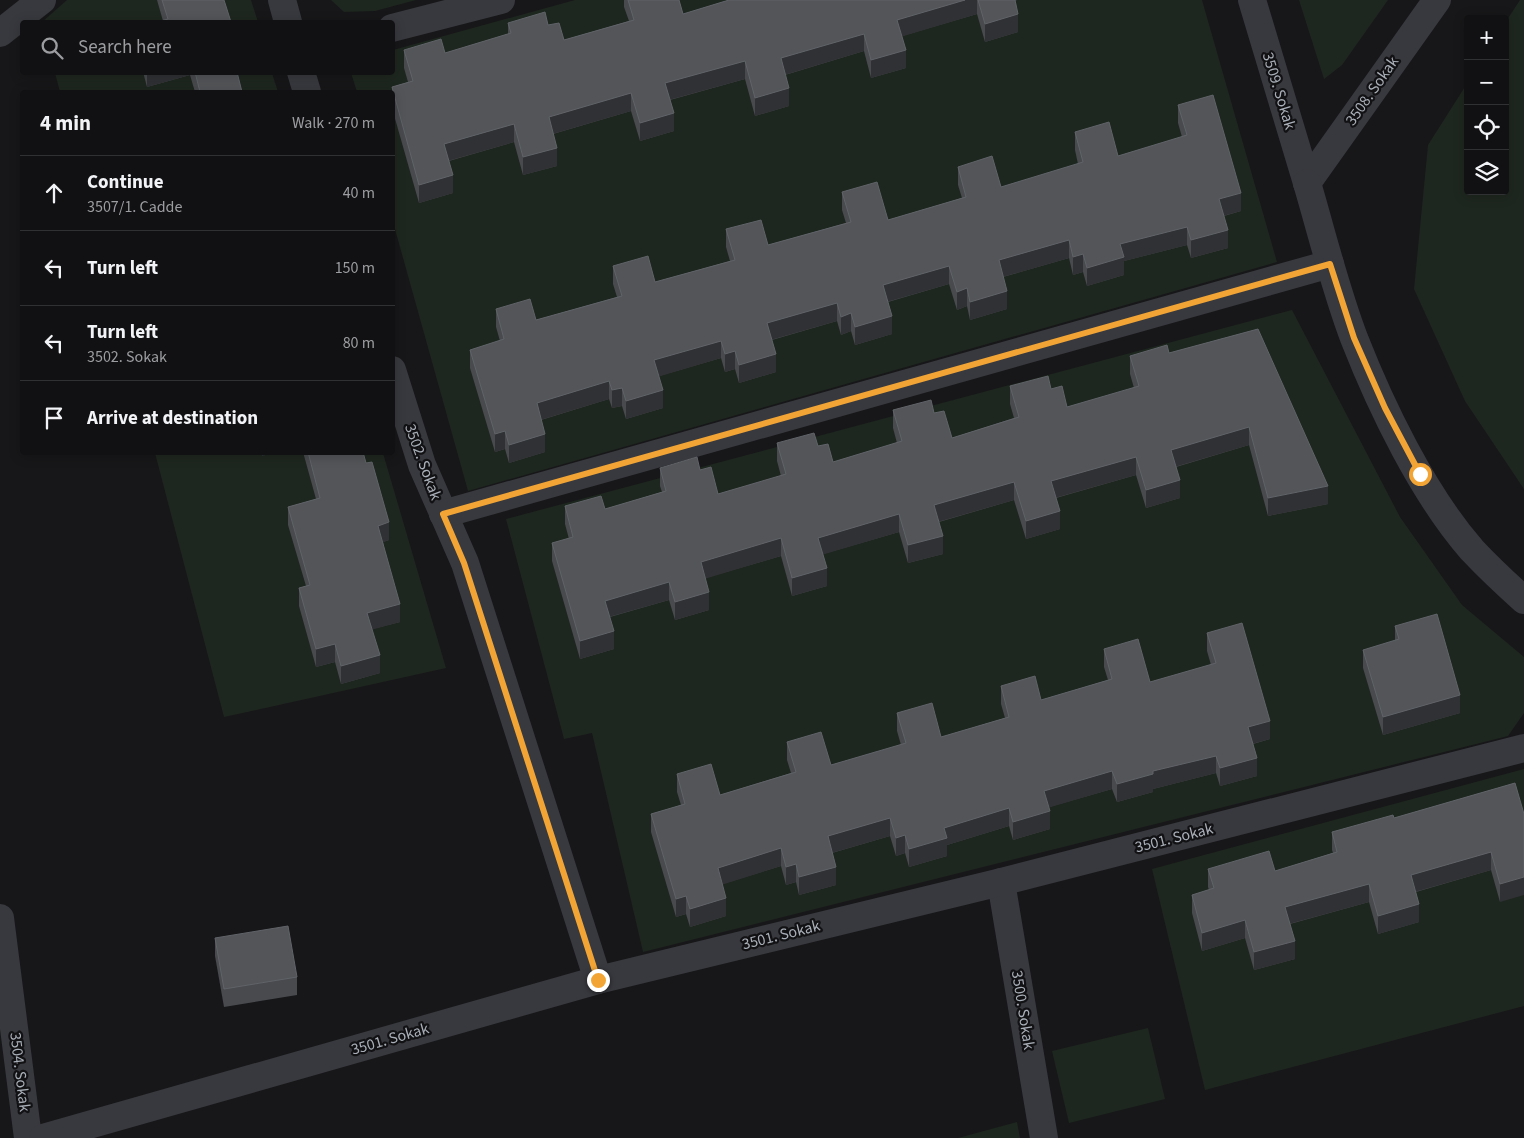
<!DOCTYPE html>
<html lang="en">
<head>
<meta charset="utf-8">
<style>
	body { margin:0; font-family:"Source Sans 3",sans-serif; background:#1e1f21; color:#f1f3f6 }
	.controls { position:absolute; right:15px; top:15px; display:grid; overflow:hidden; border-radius:5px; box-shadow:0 2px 12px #0003 }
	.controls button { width:45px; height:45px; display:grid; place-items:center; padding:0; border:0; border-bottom:1px solid #303133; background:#111113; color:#f1f3f6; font:25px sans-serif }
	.stop { position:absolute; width:15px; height:15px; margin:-11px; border:4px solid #f2a535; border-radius:50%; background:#fff }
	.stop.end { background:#f2a535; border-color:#fff; box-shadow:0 1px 5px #0008 }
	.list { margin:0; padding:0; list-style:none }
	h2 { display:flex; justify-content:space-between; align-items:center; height:65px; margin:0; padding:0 20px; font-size:21px }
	h2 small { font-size:16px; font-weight:400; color:#9c9da0 }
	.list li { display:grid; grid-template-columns:32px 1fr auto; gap:15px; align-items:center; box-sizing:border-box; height:75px; padding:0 20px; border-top:1px solid #303133 }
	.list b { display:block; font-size:19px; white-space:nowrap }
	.list p { margin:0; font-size:16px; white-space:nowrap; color:#9c9da0 }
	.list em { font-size:16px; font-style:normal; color:#9c9da0 }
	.icon { flex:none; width:28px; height:28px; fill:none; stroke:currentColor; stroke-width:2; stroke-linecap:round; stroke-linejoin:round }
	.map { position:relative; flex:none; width:1524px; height:1138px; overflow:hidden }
	.search { position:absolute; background:#111113; box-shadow:0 2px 12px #0003; left:20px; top:20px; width:375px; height:55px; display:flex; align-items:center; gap:12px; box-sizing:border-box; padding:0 18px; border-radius:5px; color:#9c9da0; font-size:19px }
	.panel { position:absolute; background:#111113; box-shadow:0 2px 12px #0003; left:20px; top:90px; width:375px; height:365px; border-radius:5px }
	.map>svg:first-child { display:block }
	.green { fill:#1e271f }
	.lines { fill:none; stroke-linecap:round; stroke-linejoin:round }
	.minor { stroke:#38393e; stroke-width:28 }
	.tertiary { stroke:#38393e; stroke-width:28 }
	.wall { fill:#484a4e }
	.shaded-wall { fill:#303134 }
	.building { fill:#535559; stroke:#606368 }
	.route { stroke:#f2a535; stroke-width:6 }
	.labels { text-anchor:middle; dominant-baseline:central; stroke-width:4.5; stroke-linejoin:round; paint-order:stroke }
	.street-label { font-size:16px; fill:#a9afb8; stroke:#121214 }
</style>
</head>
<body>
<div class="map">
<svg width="1524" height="1138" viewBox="0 0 1524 1138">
	<rect width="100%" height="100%" fill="#171719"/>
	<!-- green -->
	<g class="green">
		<path d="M67,0H251L258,22H42Z"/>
		<path d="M331,0H416L375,11L344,12Z"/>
		<path d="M575,0H1202L1277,262L468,491L393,222L392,92H357L351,73L392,72L393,50Z"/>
		<path d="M1299,0H1388L1342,65L1324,79Z"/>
		<path d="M1520,0H1524V489L1465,401L1414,289L1428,145L1468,82V191H1505V23Z"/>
		<path d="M55,73H272L278,92H60Z"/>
		<path d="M1292,310L1400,517L1462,605L1524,657V713L1508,736L643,952L592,733L564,739L506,519Z"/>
		<path d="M155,453H383L446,668L224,717Z"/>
		<path d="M1524,769V1006L1205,1090L1152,869Z"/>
		<path d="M1148,1028L1165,1099L1069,1123L1052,1051Z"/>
		<path d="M1017,1122L1020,1138H958Z"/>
	</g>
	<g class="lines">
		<!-- minor -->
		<g class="minor">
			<path d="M282,0L288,22"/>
			<path d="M1252,0L1307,183"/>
			<path d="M392,28L501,0"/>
			<path d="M0,33L42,0"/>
			<path d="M301,72L307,92"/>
			<path d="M1307,183L1437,0"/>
			<path d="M392,370L422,465L465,563L598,980"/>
			<path d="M443,514L1330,264"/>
			<path d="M1001,882L1044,1138"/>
			<path d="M0,918L28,1138"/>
			<path d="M43,1138L598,980L1001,882L1524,748"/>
		</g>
		<!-- tertiary -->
		<path class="tertiary" d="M1307,183C1322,234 1335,288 1354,338C1381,407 1423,494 1472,550C1488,567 1506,584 1524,600"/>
	</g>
	<!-- wall -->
	<g class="wall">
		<path d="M157,0H224L163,21Z"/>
		<path d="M624,0H679L683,14L729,0H1017L1015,1L1018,32L985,42L977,14L902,36L906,68L871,78L864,51L785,75L789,106L755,116L745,79L670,100L674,131L640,141L631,111L553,134L557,166L523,175L514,142L449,161L453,193L419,203L392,108V87L408,82L404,68V50L445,53L508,34V23L548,25L564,40L629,21L624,7Z"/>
		<path d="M143,72H237L242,92H195L190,75L147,87Z"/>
		<path d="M1178,105L1241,211L1224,216L1228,248L1191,258L1187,245L1124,261V275L1087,286L1083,272L1073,275L1069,258L1003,277L1007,309L970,320L967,306L957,310L949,284L888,302L892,334L855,345L851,331L841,335L837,321L772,340L776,372L739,383L735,369L725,372L721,358L659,376L663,408L626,419L622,406L612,408L609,399L541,420L545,452L509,463L505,449L495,452L470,368V350L500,341L496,327V309L536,320L617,297L613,284V266L655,282L730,261L726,247V229L768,245L846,223L842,210V192L888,220L962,198L958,185V167L1001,187L1078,164L1075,150V132L1118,156L1182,137L1178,123Z"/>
		<path d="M1258,329L1328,504L1268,516L1249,445L1176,467L1180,498L1146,508L1136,475L1056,498L1060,529L1026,539L1014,500L939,522L943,554L908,563L899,532L823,554L827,586L792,596L781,556L705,578L709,610L675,620L669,600L610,617L614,649L580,659L552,561V543L569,539L565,524V506L605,509L662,492L660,486V468L700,470L718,494L781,476L777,461V443L818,446L833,462L897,443L893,428V410L934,413L952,438L1014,418L1010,404V386L1051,389L1067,407L1134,388L1130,374V356L1169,353Z"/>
		<path d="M303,452H363L389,540L383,542L400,622L372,629L380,673L341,684L335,662L316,667L299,606V588L306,586L288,525V507L316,499Z"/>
		<path d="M1395,626L1460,713L1383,735L1363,668V650L1395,641Z"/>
		<path d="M1207,633L1270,739L1253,744L1257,776L1220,786L1216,773L1153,789V792L1117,802L1112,789L1049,807L1050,829L1013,840L1009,826L947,845V856L909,867L905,853L896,856L890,836L832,853L836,885L799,895L796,882L786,885L781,866L722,884L726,916L690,927L686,914L676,917L651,832V814L681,805L677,792V774L720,795L791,773L787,760V742L831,765L901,745L897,731V713L941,737L1005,718L1001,704V686L1041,700L1108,680L1104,667V649L1150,682L1211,665L1207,651Z"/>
		<path d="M1515,783L1500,902L1491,870L1416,892L1419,922L1378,934L1369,902L1290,924L1295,959L1254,970L1245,938L1202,951L1192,913V895L1209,890L1208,887V869L1275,871L1333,853L1332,850V832L1394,818Z"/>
		<path d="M215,938L297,977V995L224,1007L215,956Z"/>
	</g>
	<!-- shaded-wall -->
	<g class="shaded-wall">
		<path d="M965,0H977V14L897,38V20Z"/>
		<path d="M1018,14V32L985,42V24Z"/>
		<path d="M864,34V51L781,76V58Z"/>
		<path d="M906,50V68L871,78V60Z"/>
		<path d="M745,61V79L665,101V83Z"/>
		<path d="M147,72H190V75L147,87Z"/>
		<path d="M789,88V106L755,116V98Z"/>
		<path d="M631,93V111L549,135V117Z"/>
		<path d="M674,113V131L640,141V123Z"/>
		<path d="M514,124V142L444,162V144Z"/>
		<path d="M557,148V166L523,175V157Z"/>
		<path d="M453,175V193L419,203V185Z"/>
		<path d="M1241,193V211L1219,217V199Z"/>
		<path d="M1187,227V245L1124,261V275L1087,286V268L1120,244Z"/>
		<path d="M1228,230V248L1191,258V240Z"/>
		<path d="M1069,240V258L999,278V260Z"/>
		<path d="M1083,254V272L1073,275V257Z"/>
		<path d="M949,266V284L883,303V285Z"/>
		<path d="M967,288V306L957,310V292Z"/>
		<path d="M1007,291V309L970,320V302Z"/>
		<path d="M837,303V321L767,341V323Z"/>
		<path d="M851,313V331L841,335V317Z"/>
		<path d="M892,316V334L855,345V327Z"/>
		<path d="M721,341V358L654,378V360Z"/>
		<path d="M735,351V369L725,372V354Z"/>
		<path d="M776,354V372L739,383V365Z"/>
		<path d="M609,381V399L537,421V403Z"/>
		<path d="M622,388V406L612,408V390Z"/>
		<path d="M663,390V408L626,419V401Z"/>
		<path d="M1249,427V445L1171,468V450Z"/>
		<path d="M505,431V449L495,452V434Z"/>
		<path d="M545,434V452L509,463V445Z"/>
		<path d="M262,452H275L262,456Z"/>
		<path d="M1136,457V475L1051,499V481Z"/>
		<path d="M1180,480V498L1146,508V490Z"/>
		<path d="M1014,482V500L934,523V505Z"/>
		<path d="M1328,486V504L1268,516V498Z"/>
		<path d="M1060,511V529L1026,539V521Z"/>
		<path d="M899,514V532L818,556V538Z"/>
		<path d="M389,522V540L378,544V526Z"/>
		<path d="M943,536V554L908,563V545Z"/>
		<path d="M781,538V556L701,580V562Z"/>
		<path d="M827,568V586L792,596V578Z"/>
		<path d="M669,582V600L605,618V601Z"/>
		<path d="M709,592V610L675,620V602Z"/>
		<path d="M400,604V622L367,631V613Z"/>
		<path d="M614,631V649L580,659V641Z"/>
		<path d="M335,644V662L316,667V649Z"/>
		<path d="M380,655V673L341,684V666Z"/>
		<path d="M1460,695V713L1383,735V717Z"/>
		<path d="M1270,721V739L1248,745V727Z"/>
		<path d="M1216,756V773L1153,789V792L1117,802V784L1153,771Z"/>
		<path d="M1257,758V776L1220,786V768Z"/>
		<path d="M1112,771V789L1044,809V791Z"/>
		<path d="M1009,808V826L947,845V856L909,867V849L944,828Z"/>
		<path d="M1050,811V829L1013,840V822Z"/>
		<path d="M890,818V836L828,854V836Z"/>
		<path d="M905,835V853L896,856V838Z"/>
		<path d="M781,848V866L718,886V868Z"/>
		<path d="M1491,852V870L1411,893V875Z"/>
		<path d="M796,864V882L786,885V867Z"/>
		<path d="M836,867V885L799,895V877Z"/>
		<path d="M1524,877V895L1500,902V884Z"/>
		<path d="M1369,884V902L1285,925V907Z"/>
		<path d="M686,896V914L676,917V899Z"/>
		<path d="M726,898V916L690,927V909Z"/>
		<path d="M1419,904V922L1378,934V916Z"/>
		<path d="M1245,920V938L1202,951V933Z"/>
		<path d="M1295,941V959L1254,970V952Z"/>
	</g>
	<!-- building -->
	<g class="building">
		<path d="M162,0H224L231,22H157L168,19Z"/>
		<path d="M628,0H679L683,14L729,0H965L897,20L906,50L871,60L864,34L781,58L789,88L755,98L745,61L665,83L674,113L640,123L631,93L549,117L557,148L523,157L514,124L444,144L453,175L419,185L392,87L413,81L404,50L441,39L445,53L511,33L508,23L545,12L548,25L559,23L564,40L634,20Z"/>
		<path d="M978,0H1015L1018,14L985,24Z"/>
		<path d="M195,72H237L242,92H200Z"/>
		<path d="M1213,95L1241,193L1219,199L1228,230L1191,240L1187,227L1120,244L1124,257L1087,268L1083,254L1073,257L1069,240L999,260L1007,291L970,302L967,288L957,292L949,266L883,285L892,316L855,327L851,313L841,317L837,303L767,323L776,354L739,365L735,351L725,354L721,341L654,360L663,390L626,401L622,388L612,390L609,381L537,403L545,434L509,445L505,431L495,434L470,350L504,339L496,309L530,299L536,320L622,296L613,266L648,256L655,282L735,260L726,229L761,220L768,245L851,222L842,192L877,182L888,220L966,197L958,167L992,156L1001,187L1083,162L1075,132L1109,122L1118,156L1187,135L1178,105Z"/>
		<path d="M1258,329L1328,486L1268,498L1249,427L1171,450L1180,480L1146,490L1136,457L1051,481L1060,511L1026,521L1014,482L934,505L943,536L908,545L899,514L818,538L827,568L792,578L781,538L701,562L709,592L675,602L669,582L605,601L614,631L580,641L552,543L573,537L565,506L601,496L605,509L666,491L660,468L697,457L700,470L711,467L718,494L786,474L777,443L814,433L818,446L828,444L833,462L902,441L893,410L931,400L934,413L944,411L952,438L1019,417L1010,386L1048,376L1051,389L1062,386L1067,407L1139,386L1130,356L1167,345L1169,353Z"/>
		<path d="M308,452H363L366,463L372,462L389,522L378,526L400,604L367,613L380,655L341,666L335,644L316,649L299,588L310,585L288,507L320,498Z"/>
		<path d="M1437,614L1460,695L1383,717L1363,650L1399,639L1395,626Z"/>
		<path d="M1242,623L1270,721L1248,727L1257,758L1220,768L1216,756L1153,771V774L1117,784L1112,771L1044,791L1050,811L1013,822L1009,808L944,828L947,838L909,849L905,835L896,838L890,818L828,836L836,867L799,877L796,864L786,867L781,848L718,868L726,898L690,909L686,896L676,899L651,814L685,804L677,774L711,764L720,795L796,772L787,742L821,732L831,765L906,743L897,713L932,703L941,737L1009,717L1001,686L1035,676L1041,700L1112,679L1104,649L1138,639L1150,682L1216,663L1207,633Z"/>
		<path d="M1515,783L1524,814V877L1500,884L1491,852L1411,875L1419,904L1378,916L1369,884L1285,907L1295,941L1254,952L1245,920L1202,933L1192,895L1214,888L1208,869L1269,851L1275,871L1337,852L1332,832L1393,815L1394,818Z"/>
		<path d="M288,926L297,977L224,989L215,938Z"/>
	</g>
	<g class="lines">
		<!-- route -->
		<path class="route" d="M598,980L464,563L443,514L1330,264L1354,338L1385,408L1420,474"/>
	</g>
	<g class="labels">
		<!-- street labels -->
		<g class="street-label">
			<text transform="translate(1279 91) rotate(73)">3509. Sokak</text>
			<text transform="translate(1372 91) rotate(-55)">3508. Sokak</text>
			<text transform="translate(423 462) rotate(70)">3502. Sokak</text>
			<text transform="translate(1174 838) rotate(-14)">3501. Sokak</text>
			<text transform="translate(781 935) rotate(-14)">3501. Sokak</text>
			<text transform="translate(1023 1010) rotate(81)">3500. Sokak</text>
			<text transform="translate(390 1039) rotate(-16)">3501. Sokak</text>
			<text transform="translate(20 1072) rotate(83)">3504. Sokak</text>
		</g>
	</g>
</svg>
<div class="controls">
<button>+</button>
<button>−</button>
<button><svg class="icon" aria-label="locate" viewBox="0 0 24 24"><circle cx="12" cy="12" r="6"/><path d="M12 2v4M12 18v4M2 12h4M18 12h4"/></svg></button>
<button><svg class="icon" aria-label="layers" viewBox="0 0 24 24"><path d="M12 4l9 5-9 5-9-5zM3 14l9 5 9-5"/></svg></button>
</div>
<div class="stop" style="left:1420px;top:474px"></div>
<div class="stop end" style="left:598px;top:980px"></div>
<div class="search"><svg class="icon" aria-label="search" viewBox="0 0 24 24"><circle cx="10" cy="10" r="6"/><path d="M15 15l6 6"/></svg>Search here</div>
<section class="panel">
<h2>4 min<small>Walk · 270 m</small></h2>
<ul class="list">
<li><svg class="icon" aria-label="ahead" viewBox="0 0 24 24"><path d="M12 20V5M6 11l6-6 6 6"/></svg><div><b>Continue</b><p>3507/1. Cadde</p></div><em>40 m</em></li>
<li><svg class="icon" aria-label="left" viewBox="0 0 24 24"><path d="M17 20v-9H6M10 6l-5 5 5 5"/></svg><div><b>Turn left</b></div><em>150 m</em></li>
<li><svg class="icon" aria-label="left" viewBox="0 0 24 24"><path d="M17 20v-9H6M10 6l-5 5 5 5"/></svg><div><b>Turn left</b><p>3502. Sokak</p></div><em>80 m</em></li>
<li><svg class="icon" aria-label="arrive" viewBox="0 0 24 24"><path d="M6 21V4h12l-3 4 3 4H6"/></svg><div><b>Arrive at destination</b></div></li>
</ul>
</section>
</div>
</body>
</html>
